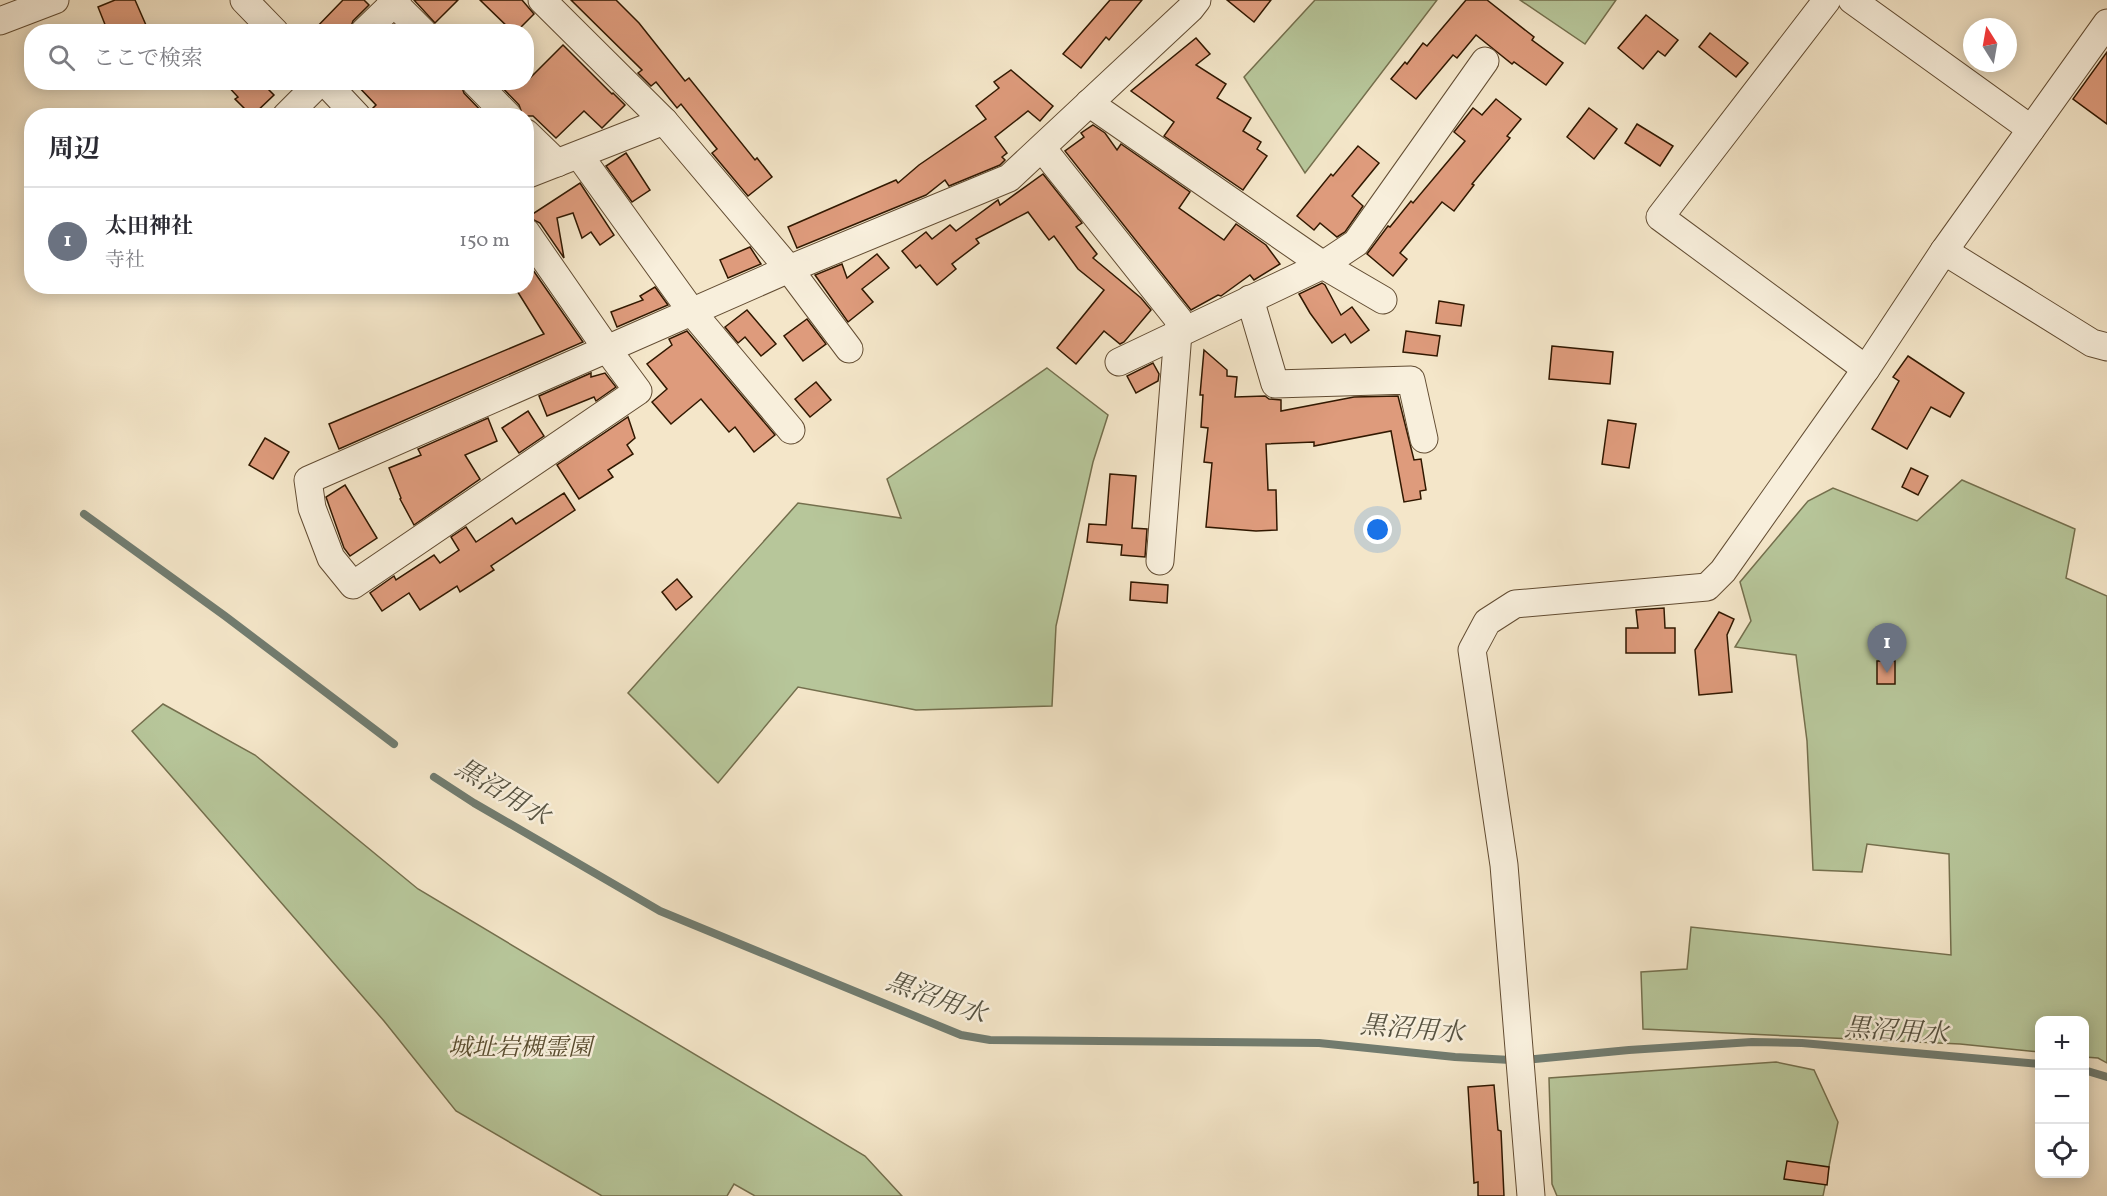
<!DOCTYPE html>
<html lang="ja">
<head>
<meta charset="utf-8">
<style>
	body { margin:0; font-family:Vollkorn,"Noto Serif JP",serif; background:#f2f2f3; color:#2b2b33 }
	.controls { position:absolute; right:18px; bottom:18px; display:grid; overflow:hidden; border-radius:12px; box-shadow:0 3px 15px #0003 }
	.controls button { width:54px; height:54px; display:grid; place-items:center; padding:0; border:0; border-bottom:2px solid #e1e1e2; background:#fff; color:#2b2b33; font:30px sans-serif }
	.compass { position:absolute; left:1963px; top:18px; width:54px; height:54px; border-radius:50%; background:#fff; box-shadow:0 3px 15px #0003; rotate:349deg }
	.you { position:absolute; left:1378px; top:530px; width:21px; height:21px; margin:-15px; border:4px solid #fff; border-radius:50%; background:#1a73e8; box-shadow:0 0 0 9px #1a73e833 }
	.badge { display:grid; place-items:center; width:39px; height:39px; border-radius:50%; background:#1a73e8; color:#fff; font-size:20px; font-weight:700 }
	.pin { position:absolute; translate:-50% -50px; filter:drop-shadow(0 2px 3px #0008) }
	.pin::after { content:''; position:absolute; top:32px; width:21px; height:18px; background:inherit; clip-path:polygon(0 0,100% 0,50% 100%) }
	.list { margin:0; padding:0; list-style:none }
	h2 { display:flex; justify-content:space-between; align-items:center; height:78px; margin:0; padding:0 24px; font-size:26px }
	h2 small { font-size:20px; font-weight:400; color:#7c7c81 }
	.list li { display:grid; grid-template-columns:39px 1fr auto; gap:18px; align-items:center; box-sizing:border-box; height:108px; padding:0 24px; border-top:2px solid #e1e1e2 }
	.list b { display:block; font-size:22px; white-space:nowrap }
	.list p { margin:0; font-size:20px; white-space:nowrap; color:#7c7c81 }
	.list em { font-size:20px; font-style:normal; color:#7c7c81 }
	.icon { flex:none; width:33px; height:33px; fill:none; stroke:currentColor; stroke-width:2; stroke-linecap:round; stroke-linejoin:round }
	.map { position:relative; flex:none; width:2107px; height:1196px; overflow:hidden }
	.search { position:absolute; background:#fff; box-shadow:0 3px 15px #0003; left:24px; top:24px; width:510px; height:66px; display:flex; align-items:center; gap:15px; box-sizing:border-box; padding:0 21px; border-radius:24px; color:#7c7c81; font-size:22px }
	.panel { position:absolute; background:#fff; box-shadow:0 3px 15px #0003; left:24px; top:108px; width:510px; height:186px; border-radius:24px }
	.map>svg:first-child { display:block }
	.green { fill:#b7c69a; stroke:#746f4d; stroke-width:1.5 }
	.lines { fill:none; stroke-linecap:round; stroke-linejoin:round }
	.stream { stroke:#717c70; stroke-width:8 }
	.building { fill:#de9b7c; stroke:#311800; stroke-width:1.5 }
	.minor-casing { stroke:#624c32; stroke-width:29 }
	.minor { stroke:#f8efdc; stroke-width:27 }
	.labels { text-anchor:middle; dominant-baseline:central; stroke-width:5; stroke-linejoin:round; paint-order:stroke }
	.park-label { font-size:24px; font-style:italic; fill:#594c2e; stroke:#f8efdc }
	.water-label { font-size:26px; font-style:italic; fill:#565241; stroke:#f8efdc }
</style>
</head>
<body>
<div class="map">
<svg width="2107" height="1196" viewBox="0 0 2107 1196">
	<rect width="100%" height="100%" fill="#f4e6c9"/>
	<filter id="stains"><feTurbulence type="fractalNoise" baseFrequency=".00333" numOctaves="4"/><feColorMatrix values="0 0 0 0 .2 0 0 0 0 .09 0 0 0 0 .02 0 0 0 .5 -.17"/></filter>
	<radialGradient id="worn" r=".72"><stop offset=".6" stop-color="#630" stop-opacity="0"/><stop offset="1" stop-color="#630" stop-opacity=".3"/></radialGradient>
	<!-- green -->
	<g class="green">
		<path d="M1315,0H1437L1305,173L1244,77Z"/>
		<path d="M1520,0H1616L1585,44Z"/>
		<path d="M1047,368L1108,415L1093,462L1056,626L1052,706L916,710L798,687L718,783L628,693L798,503L901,518L887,479Z"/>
		<path d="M1962,480L2075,529L2066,578L2107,596V1063L2098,1058L2085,1057L2084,1020H2040L2039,1052L1960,1044L1643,1029L1641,972L1687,969L1691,927L1951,955L1949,854L1867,844L1862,872L1813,870L1807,741L1796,655L1735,647L1751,621L1740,582L1808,501L1833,488L1917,521Z"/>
		<path d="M163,704L255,755L418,889L865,1156L902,1196H755L734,1184L727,1196H602L456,1111L384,1021L132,731Z"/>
		<path d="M1776,1062L1814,1070L1838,1122L1823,1196H1557L1552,1184L1549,1078Z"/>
	</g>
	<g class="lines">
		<!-- stream -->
		<g class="stream">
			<path d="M84,514L225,616L394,744"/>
			<path d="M434,777L474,803L660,911L961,1035L990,1040L1319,1043L1455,1057L1511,1060"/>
			<path d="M1535,1059L1629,1050L1752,1042L1802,1043L2040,1064"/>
			<path d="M2084,1070L2107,1077"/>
		</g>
	</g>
	<!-- building -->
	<g class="building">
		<path d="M115,0H135L149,32H108L98,7Z"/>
		<path d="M343,0H364L369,5L353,21L349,32H312Z"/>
		<path d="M414,0H458L435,23Z"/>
		<path d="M480,0H522L534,14L516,32H513Z"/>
		<path d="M571,0H616L639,23L685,81L689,78L755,160L757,158L772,177L748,196L712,153L717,149L681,104L677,108L656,82L651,86L638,73L642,70Z"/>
		<path d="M1110,0H1142L1109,40L1106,37L1081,68L1063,54Z"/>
		<path d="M1227,0H1271L1254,22Z"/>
		<path d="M1466,0H1487L1534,37L1532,40L1563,63L1546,85L1514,62L1512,64L1476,35L1457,58L1453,55L1416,99L1391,79L1405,62L1407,64L1423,43L1427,46Z"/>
		<path d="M1646,15L1678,40L1665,56L1658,51L1643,69L1618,48Z"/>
		<path d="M1710,33L1748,63L1736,77L1699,47Z"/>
		<path d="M1196,38L1210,54L1196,65L1226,84L1217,98L1251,118L1243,131L1261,142L1257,149L1267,156L1243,190L1164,136L1174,122L1131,91Z"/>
		<path d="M563,45L612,94L613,93L625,105L602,128L584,111L556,138L533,116H523L519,105L497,82H526Z"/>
		<path d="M2107,52V124L2073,99Z"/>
		<path d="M1011,70L1053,106L1040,121L1028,111L995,137L1007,153L1002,157L1005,160L1000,165L949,186L945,180L926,195L797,248L788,227L896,180L898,183L919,165L986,119L976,106L999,88L994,82Z"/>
		<path d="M224,82H261L274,95L252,116L235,99L238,97Z"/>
		<path d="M354,82H460L464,93L486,116H372L371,110L376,105Z"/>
		<path d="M1496,99L1521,119L1507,136L1510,138L1472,184L1474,185L1454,211L1442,202L1400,253L1407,259L1393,276L1367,254L1388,226L1390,227L1411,201L1413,203L1465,141L1454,132L1473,108L1482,115Z"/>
		<path d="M1589,108L1617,129L1594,159L1567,137Z"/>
		<path d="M1637,124L1673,146L1660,166L1625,143Z"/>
		<path d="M1093,125L1105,133L1117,150L1121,144L1190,192L1179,208L1224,240L1236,224L1266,245L1280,264L1254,280L1250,275L1221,296L1218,295L1191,310L1065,151L1084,137L1081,133Z"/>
		<path d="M1358,146L1379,163L1352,196L1363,206L1345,232L1337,237L1320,223L1314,230L1297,216L1331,174L1333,176Z"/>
		<path d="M626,153L650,190L632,202L606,166Z"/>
		<path d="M1043,174L1082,223L1076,227L1097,254L1093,258L1141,298L1151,310L1124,342L1120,344L1104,331L1076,364L1057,348L1104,290L1078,269L1054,236L1049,240L1028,212L976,239L979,243L952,264L956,269L937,285L920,265L916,268L902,251L926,232L932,239L950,225L956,231L998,200L1000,205Z"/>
		<path d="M580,183L614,235L600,245L591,232L582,238L573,213L557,218L564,258L540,223L528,217Z"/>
		<path d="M750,247L761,264L728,278L720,260Z"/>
		<path d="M877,254L889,268L862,289L873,302L848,322L815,275L842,264L847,278Z"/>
		<path d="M526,260L583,342L339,449L329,424L544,334L514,286H526Z"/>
		<path d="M1322,283L1325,285L1341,315L1352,307L1369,330L1351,343L1345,334L1332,343L1310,313L1299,294Z"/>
		<path d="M655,287L668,305L617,327L611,312L643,300L640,296Z"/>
		<path d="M1439,301L1464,305L1461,326L1436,323Z"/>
		<path d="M747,310L776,344L761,356L745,337L738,343L725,327Z"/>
		<path d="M807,319L826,344L803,361L784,336Z"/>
		<path d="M687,331L775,435L754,452L735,427L729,432L701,399L671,424L652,402L667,389L647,364L672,345L669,339Z"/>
		<path d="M1406,331L1440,336L1437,356L1403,352Z"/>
		<path d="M1552,346L1613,352L1610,384L1549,379Z"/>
		<path d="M1204,350L1227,370V376L1237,377L1235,397L1265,396L1269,399L1281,400V411L1354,397L1398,396L1414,460L1421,459L1426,490L1420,491L1421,499L1404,502L1391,431L1314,446V442L1266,444L1268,490H1276L1277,530L1256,531L1206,527L1212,463L1204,462L1208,428L1201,427L1203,395H1200Z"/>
		<path d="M1908,356L1964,393L1950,417L1931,407L1907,449L1872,429L1899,381L1893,377Z"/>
		<path d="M1153,363L1159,374L1158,381L1136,393L1127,376Z"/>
		<path d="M591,373V377L605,373L616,387L596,401L594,397L547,416L539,396Z"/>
		<path d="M816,382L831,400L810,417L795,399Z"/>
		<path d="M528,411L544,436L519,453L502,428Z"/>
		<path d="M628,417L635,438L627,445L633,454L608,470L613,477L579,499L557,465Z"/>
		<path d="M488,418L497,441L465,455L480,479L414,525L400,499L401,498L389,468L421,455L418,449Z"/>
		<path d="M1608,420L1636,424L1629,468L1602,464Z"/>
		<path d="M265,438L289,452L273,479L249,465Z"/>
		<path d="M1911,468L1928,476L1918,495L1902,487Z"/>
		<path d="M1110,474L1136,476L1132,528L1147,529L1145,557L1121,555L1122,545L1087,542L1089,524L1106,525Z"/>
		<path d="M345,485L377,538L350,556L344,548L326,497Z"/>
		<path d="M564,493L575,510L491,566L494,570L460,592L457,586L420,610L409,593L382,611L370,593L394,576L396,580L434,555L440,563L459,550L451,537L466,527L476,542L512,518L516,524Z"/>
		<path d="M677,579L692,597L676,610L662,592Z"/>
		<path d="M1131,582L1168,585L1167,603L1130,600Z"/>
		<path d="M1664,608L1665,628H1675V653H1626V628H1638L1636,610Z"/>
		<path d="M1719,612L1734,619L1727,635L1732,692L1699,695L1695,650Z"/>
		<rect x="1877" y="661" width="18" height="23"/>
		<path d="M1494,1085L1498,1130L1501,1131L1504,1196H1478V1182L1474,1183L1468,1087Z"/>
		<path d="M1787,1161L1829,1167L1827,1185L1784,1179Z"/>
	</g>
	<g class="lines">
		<defs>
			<g id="minor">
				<path d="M244,0L275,32"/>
				<path d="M391,0L423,32"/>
				<path d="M542,0L664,121L789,269L849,349"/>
				<path d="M1827,0L1660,217L1866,369"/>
				<path d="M1852,0L2031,129"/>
				<path d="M0,21L55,0"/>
				<path d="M364,32L397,0"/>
				<path d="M325,82L357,116"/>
				<path d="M475,82L508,116"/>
				<path d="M1089,103L1323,265L1383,300"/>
				<path d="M286,116L320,82"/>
				<path d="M526,133L557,163"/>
				<path d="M1042,148L1179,320L1160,561"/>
				<path d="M579,155L692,312L791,430"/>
				<path d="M526,175L664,121"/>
				<path d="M526,232L607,349L789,269L1009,178L1190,9L1197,0"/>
				<path d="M1944,251L2092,343L2107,347"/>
				<path d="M1250,299L1275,384L1411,380L1424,439"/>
				<path d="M607,349L638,391L353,585L331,558L312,508L308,480Z"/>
				<path d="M1119,362L1323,265L1356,243L1485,61"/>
				<path d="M1531,1196L1504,865L1472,650L1487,622L1515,604L1707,587L1723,571L1866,369L1944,251L2107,23"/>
			</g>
		</defs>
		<!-- minor casing -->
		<use href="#minor" class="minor-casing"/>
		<!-- minor -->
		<use href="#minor" class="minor"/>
	</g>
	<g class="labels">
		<!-- park labels -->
		<g class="park-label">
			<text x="520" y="1049">城址岩槻霊園</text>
		</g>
		<!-- water labels -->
		<g class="water-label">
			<text transform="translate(502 793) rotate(31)">黒沼用水</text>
			<text transform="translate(936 999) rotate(20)">黒沼用水</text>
			<text transform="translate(1412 1030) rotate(5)">黒沼用水</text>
			<text transform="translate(1896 1032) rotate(4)">黒沼用水</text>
		</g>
	</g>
	<rect width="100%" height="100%" filter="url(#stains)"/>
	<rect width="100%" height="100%" fill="url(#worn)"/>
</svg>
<div class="controls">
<button>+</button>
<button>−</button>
<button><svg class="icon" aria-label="locate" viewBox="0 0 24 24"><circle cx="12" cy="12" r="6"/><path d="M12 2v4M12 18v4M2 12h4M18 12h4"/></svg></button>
</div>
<svg class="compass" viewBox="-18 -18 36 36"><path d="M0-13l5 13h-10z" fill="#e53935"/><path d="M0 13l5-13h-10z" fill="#7c7c81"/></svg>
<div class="you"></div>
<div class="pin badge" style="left:1887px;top:673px;background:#6b7280">1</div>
<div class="search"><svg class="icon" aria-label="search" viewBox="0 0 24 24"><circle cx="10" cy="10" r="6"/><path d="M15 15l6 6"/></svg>ここで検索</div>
<section class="panel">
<h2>周辺<small></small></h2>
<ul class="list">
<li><span class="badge" style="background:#6b7280">1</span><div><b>太田神社</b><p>寺社</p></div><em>150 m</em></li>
</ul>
</section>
</div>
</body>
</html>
